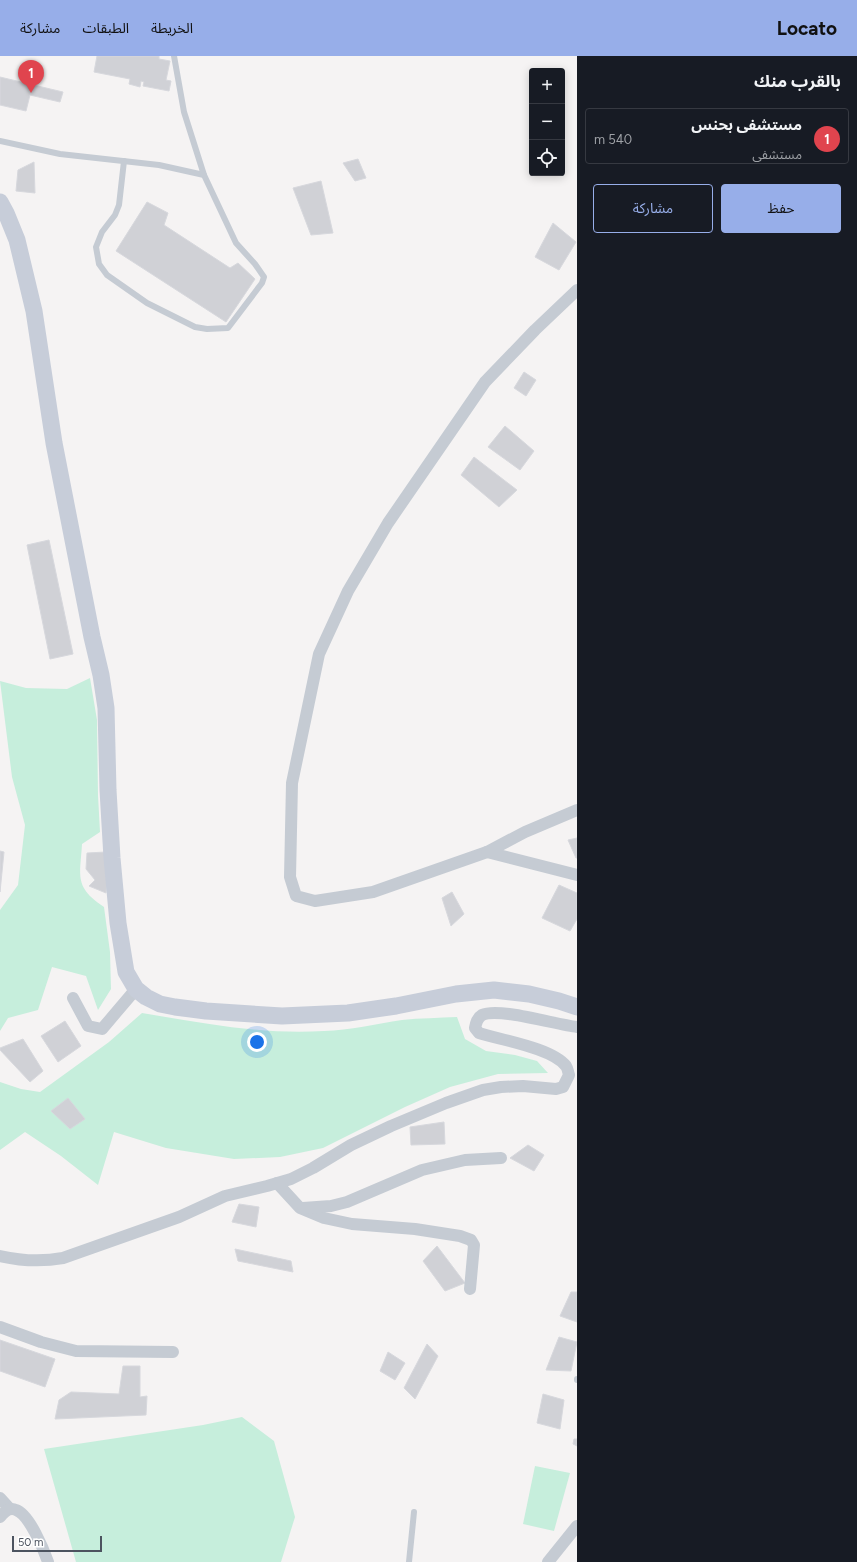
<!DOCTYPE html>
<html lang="ar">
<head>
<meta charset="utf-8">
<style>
	body { margin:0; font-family:Figtree,"Noto Sans Arabic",sans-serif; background:#242831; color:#f1f3f6; direction:rtl }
	.controls { position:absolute; right:12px; top:12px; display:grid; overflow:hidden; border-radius:4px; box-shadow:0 2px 10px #0003 }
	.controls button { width:36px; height:36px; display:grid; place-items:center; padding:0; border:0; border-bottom:1px solid #363941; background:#171b24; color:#f1f3f6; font:20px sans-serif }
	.scale { position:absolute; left:12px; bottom:10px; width:90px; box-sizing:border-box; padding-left:4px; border:2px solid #4c535f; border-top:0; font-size:11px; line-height:14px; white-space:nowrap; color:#4c535f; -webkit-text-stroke:3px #fff; paint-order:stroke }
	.you { position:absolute; left:257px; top:986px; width:14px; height:14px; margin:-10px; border:3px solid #fff; border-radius:50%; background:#1a73e8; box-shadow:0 0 0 6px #1a73e833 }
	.badge { display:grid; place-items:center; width:26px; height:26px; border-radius:50%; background:#97aee9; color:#fff; font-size:13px; font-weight:700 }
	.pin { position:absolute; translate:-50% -33px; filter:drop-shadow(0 1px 2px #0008) }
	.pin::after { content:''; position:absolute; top:21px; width:14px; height:12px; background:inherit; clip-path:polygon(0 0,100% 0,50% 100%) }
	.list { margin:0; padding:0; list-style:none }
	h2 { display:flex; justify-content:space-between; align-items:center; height:52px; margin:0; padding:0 16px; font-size:17px }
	h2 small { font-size:13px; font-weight:400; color:#9ea1a6 }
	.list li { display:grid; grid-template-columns:26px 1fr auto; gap:12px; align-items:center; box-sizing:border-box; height:56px; margin:0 8px 8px; padding:0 8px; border:1px solid #363941; border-radius:4px }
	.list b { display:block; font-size:15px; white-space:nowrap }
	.list p { margin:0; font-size:13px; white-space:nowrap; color:#9ea1a6 }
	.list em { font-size:13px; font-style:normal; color:#9ea1a6 }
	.actions { display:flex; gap:8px; padding:12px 16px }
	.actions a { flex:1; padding:9px 0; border:1px solid #97aee9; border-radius:4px; text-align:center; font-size:14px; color:#97aee9 }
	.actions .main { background:#97aee9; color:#111 }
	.icon { flex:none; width:22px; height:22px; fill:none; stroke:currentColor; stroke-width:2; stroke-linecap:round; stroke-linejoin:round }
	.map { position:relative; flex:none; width:577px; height:1506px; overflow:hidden; direction:ltr }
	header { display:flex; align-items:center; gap:24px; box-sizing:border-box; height:56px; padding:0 20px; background:#97aee9; color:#111 }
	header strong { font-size:19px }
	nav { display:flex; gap:22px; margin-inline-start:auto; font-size:14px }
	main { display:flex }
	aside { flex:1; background:#171b24 }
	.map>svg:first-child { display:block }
	.green { fill:#c6eedc }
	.building { fill:#d0d1d6; stroke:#d7d8dd }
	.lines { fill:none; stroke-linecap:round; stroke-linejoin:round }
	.service { stroke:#c5cbd3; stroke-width:6 }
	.minor { stroke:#c5cbd3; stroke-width:12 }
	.secondary { stroke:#c7cdd9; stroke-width:17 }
</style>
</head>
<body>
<header>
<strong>Locato</strong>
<nav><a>الخريطة</a><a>الطبقات</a><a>مشاركة</a></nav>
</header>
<main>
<aside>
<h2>بالقرب منك<small></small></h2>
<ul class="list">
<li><span class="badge" style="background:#e0444e">1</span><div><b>مستشفى بحنس</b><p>مستشفى</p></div><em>540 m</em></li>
</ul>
<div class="actions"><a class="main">حفظ</a><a>مشاركة</a></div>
</aside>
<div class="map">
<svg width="577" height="1506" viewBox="0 0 577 1506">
	<rect width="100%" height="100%" fill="#f5f3f3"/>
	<!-- green -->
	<g class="green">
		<path d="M90,622L97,664L98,739L100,776L82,788C80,821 74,831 104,851L110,896L111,933L98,954L86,920L52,911L38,954L8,962L0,975V854L18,829L25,769L12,721L0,625L26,632L67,633Z"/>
		<path d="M142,957C202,967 263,979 324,975C350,974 376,968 402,964C420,962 439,962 457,961L465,983L486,995L515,999L537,1005L548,1017L498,1018L450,1031L405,1051L323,1092L280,1101L234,1103L166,1092L114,1076L98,1129L61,1100L25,1076L0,1094V1026L21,1033L40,1036L109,986Z"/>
		<path d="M242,1361L274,1385L295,1461L281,1506H76L44,1393L203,1369Z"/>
		<path d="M535,1410L570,1417L554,1475L523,1468Z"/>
	</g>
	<!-- building -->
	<g class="building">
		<path d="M97,0H159V3L170,5L166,24L171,25L169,35L143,30L144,26L141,25L140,31L129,28L130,23L94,16Z"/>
		<path d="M0,21L63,36L60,46L30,39L26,55L0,49Z"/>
		<path d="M358,103L366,122L355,125L343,107Z"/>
		<path d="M34,106L35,137L16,135L18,114Z"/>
		<path d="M321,125L333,177L311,179L293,132Z"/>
		<path d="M147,146L168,157L164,169L230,212L238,207L255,223L226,266L116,195Z"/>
		<path d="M553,167L576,186L559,214L535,201Z"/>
		<path d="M524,316L536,324L526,340L514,332Z"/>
		<path d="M505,370L534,395L520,414L488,391Z"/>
		<path d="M474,401L517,434L499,451L461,419Z"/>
		<path d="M49,484L73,598L50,603L27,489Z"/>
		<path d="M577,782V802H576L568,784Z"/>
		<path d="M0,795L4,796L0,836Z"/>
		<path d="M106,796L107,825L106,837L89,830L95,824L86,813L87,797Z"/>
		<path d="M559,829L577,837V863L570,875L542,862Z"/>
		<path d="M452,836L464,858L451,870L442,842Z"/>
		<path d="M65,965L81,990L58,1006L41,980Z"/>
		<path d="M23,983L43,1015L30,1026L0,994V992Z"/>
		<path d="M68,1042L85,1063L70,1073L51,1055Z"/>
		<path d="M444,1066L445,1088L411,1089L410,1071Z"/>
		<path d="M528,1089L544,1099L534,1115L510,1102Z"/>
		<path d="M239,1148L259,1151L256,1171L232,1166Z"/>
		<path d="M437,1190L465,1227L445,1235L423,1205Z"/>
		<path d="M235,1193L291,1205L293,1216L238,1205Z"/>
		<path d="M571,1236H577V1266L560,1260Z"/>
		<path d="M559,1281L577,1286L571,1315L546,1314Z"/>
		<path d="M0,1284L55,1303L45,1331L0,1315Z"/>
		<path d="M427,1288L438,1300L415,1343L404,1332Z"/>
		<path d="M388,1296L405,1307L395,1324L380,1315Z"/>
		<path d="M123,1310H140V1341L147,1340L146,1359L55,1363L59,1344L71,1336L119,1338Z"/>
		<path d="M543,1338L564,1344L560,1373L537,1367Z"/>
		<path d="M574,1383H577V1390L573,1388Z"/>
	</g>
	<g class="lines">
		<!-- service -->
		<g class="service">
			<path d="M0,85L60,98L159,109L204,119L184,56L174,0"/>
			<path d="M124,105L119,149L115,159L102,176L96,191L99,208L107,219L147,247L195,271L207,273L228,272L262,227L264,221L255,208L236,187L204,119"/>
			<path d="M577,1324V1323"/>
			<path d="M409,1506L414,1456"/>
		</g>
		<!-- minor -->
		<g class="minor">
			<path d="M577,234L535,274L485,326L388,467L348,535L319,598L292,727L290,821L296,840L315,845L373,836L487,796L525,776L577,754"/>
			<path d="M487,796L577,819"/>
			<path d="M73,942L88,970L102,973L136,933"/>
			<path d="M277,1127L300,1152L324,1162L352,1168L415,1173L460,1180L471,1184L474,1189L470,1233"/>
			<path d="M303,1152L331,1150L347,1146L422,1114L465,1104L501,1102"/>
			<path d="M0,1200C22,1205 41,1206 63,1202L179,1161L225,1140L267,1130L291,1123L313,1112L351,1089L391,1070L446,1047L483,1034L501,1031L523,1030L556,1033L563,1031L569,1019C568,1016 568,1013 566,1010C552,992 501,984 479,977L475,972C476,967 477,962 482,959C499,951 557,969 577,971"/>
			<path d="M0,1271L41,1286L76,1295L173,1296"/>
			<path d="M0,1442L10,1453"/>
			<path d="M0,1461C4,1456 10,1451 16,1454C29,1458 44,1494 48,1506"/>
			<path d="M548,1506L577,1470"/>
		</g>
		<!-- secondary -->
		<path class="secondary" d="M0,146L6,157L17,184L34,255L54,387L92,581L101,619L106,652L108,734L112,802L118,867L126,916L136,933L146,941L160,948L175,951L206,955L282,960L348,957L396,950L456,938L494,934L529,938L559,945L577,951"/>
	</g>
</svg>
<div class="controls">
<button>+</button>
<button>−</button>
<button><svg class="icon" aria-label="locate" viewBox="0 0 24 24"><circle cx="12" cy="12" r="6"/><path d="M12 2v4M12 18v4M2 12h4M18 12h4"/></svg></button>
</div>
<div class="scale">50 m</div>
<div class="you"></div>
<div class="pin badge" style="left:31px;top:37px;background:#e0444e">1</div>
</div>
</main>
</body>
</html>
